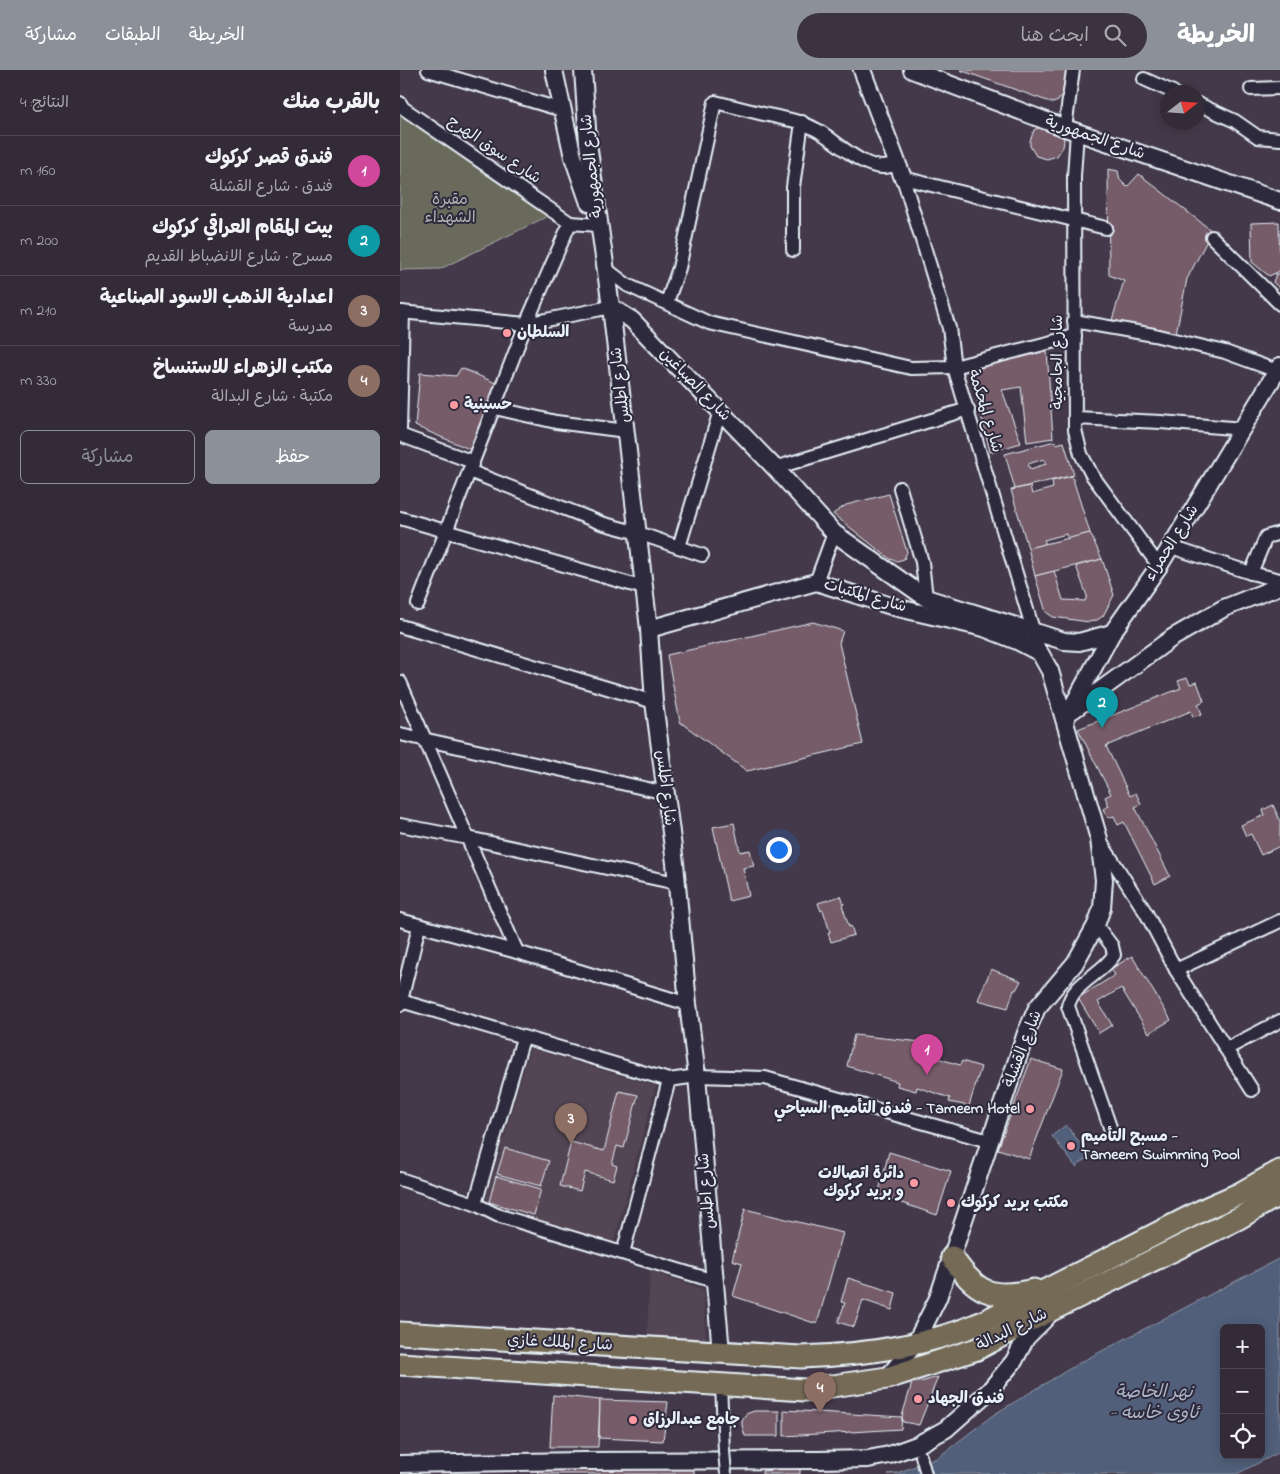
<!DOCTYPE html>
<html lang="ar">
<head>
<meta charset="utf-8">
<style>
	body { margin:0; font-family:"Indie Flower","Playpen Sans Arabic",sans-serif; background:#3b3340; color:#f1f3f6; direction:rtl }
	.controls { position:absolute; right:15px; bottom:15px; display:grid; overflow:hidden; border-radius:8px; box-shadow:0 2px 12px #0003 }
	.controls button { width:45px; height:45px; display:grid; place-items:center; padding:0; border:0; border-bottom:1px solid #4e4753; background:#332b38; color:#f1f3f6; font:25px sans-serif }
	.compass { position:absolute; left:760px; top:15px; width:45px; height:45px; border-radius:50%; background:#332b38; box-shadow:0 2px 12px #0003; rotate:73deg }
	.you { position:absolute; left:378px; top:779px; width:18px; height:18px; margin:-12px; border:4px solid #fff; border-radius:50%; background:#1a73e8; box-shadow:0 0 0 8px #1a73e833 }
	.badge { display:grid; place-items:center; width:32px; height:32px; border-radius:50%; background:#8c9099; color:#fff; font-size:16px; font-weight:700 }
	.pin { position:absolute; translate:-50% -41px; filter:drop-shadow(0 1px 2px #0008) }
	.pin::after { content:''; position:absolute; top:26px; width:18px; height:15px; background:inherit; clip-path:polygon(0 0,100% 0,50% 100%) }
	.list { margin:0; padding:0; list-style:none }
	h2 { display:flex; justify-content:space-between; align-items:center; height:65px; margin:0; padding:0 20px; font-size:21px }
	h2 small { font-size:16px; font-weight:400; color:#a9a7ae }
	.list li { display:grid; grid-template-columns:32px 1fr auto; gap:15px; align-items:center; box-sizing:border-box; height:70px; padding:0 20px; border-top:1px solid #4e4753 }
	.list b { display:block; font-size:19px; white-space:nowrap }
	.list p { margin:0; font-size:16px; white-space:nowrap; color:#a9a7ae }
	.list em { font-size:16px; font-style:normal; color:#a9a7ae }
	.actions { display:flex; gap:10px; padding:15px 20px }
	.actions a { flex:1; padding:11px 0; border:1px solid #8c9099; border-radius:8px; text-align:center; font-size:18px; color:#8c9099 }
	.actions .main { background:#8c9099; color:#fff }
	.icon { flex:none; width:28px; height:28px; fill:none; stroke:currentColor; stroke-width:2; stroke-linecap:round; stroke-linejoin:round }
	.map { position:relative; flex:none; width:880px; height:1404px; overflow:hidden; direction:ltr }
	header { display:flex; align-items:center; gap:30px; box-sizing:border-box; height:70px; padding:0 25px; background:#8c9099; color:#fff }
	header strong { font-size:24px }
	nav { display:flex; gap:28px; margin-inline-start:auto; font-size:18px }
	.search { width:350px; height:45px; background:#3b3340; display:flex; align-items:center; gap:12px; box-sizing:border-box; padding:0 18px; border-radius:28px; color:#a9a7ae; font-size:19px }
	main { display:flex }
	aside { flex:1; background:#332b38 }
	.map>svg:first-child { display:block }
	.built { fill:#524453 }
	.green { fill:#696a5b; stroke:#a8aeaa }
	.water { fill:#515e7a; stroke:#8d99ac; fill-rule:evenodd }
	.building { fill:#745c67; stroke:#e8f1f8; fill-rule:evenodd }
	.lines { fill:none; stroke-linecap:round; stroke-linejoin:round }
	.pedestrian-casing { stroke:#e8f1f8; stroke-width:14 }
	.minor-casing { stroke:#e8f1f8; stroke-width:16 }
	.tertiary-casing { stroke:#e8f1f8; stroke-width:20 }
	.primary-casing { stroke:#e8f1f8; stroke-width:25 }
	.pedestrian { stroke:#2f2a3d; stroke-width:10 }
	.minor { stroke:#2f2a3d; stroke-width:12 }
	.tertiary { stroke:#2f2a3d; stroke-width:16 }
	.primary { stroke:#746b55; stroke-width:21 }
	.pedestrian-bridge-casing { stroke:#e8f1f8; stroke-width:14; stroke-linecap:butt }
	.pedestrian-bridge { stroke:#2f2a3d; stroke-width:10 }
	.poi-dot { fill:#ff9aa2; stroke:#2f2a3d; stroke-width:2 }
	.labels { text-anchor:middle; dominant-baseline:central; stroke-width:4; stroke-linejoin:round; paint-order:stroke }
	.street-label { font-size:16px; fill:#e8f1f8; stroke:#2f2a3d }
	.park-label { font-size:16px; fill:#afb4b1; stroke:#2f2a3d }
	.poi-label { font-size:16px; font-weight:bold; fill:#e8f1f8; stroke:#2f2a3d; text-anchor:start }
	.water-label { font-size:18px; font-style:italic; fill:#acb6c6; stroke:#2f2a3d }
</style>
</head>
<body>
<header>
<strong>الخريطة</strong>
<div class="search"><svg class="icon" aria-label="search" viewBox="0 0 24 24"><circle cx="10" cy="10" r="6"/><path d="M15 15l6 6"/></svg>ابحث هنا</div>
<nav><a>الخريطة</a><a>الطبقات</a><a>مشاركة</a></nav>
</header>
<main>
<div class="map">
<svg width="880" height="1404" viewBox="0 0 880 1404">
	<rect width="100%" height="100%" fill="#44394a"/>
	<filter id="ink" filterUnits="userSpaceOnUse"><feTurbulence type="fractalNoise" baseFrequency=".02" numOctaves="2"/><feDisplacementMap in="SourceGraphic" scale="10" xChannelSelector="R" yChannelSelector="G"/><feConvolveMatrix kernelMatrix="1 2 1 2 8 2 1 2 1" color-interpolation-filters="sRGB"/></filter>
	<g filter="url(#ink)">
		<!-- built -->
		<g class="built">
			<path d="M130,978L256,1016L213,1176L85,1133Z"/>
			<path d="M250,1201L303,1219L306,1271L247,1266Z"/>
		</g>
		<!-- green -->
		<path class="green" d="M0,45L150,145L40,199L0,200Z"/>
		<!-- water -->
		<g class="water">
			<path d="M666,1055L690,1086L676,1097L652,1066Z"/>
			<path d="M880,1188V1382L837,1404H488L497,1403L537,1388L593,1345L681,1292ZM824,1258H861V1385H824Z"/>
		</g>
		<!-- building -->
		<g class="building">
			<path d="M560,0H667L664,20L658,31L653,33Z"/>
			<path d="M644,55L663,65L664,71L663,77L657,86L647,89L636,86L630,76V71L634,60Z"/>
			<path d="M708,99L718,101L720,110L727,117L739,104L812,161L787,209L776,263L712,250L724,211L709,205Z"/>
			<path d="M879,152L880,201L869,206L852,192L851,153Z"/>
			<path d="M876,204H880V219L873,212Z"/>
			<path d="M647,281L653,368L627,372L621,317L602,320L621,373L590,382L569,294Z"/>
			<path d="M61,298L98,314L74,381L15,356L20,303L56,306Z"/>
			<path d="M655,371L656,374L664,372L674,405L615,419L605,384ZM644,389L646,394L630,399L628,394Z"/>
			<path d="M672,406L690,463L668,469L666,464L644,470L646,474L628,478L611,420L630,416L632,424L653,418L652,411Z"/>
			<path d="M489,424L507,482L504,489L497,491L490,489L433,444L446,435Z"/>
			<path d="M690,463L702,489L635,506L628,478Z"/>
			<path d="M702,489L714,525L703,546L697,550L689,552L653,547L646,542L635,506L654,501L663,530L685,531L687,526L676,496Z"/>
			<path d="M413,552L443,561L439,573L463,674L347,701L280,652L267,585Z"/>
			<path d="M787,608L790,614L797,612L804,631L798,634L802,644L793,647L791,641L706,676L730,726L736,723L741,734L735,737L770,806L755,814L724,752L718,755L714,746L708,748L703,739L709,736L705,727L711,724L678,659L781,618L778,611Z"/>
			<path d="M873,735L880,751V776L861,785L851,764L846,766L841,755L865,745L863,740Z"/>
			<path d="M334,753L340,782L350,780L354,796L343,798L349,826L329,831L313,757Z"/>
			<path d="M441,826L444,834L442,835L449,857L451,856L454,865L431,872L428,863L430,862L423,840L421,841L418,833Z"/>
			<path d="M732,886L771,950L749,963L721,918L698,932L712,955L699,963L678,928L715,905L711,899Z"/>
			<path d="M591,899L621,911L616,920H614L608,938L578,930Z"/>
			<path d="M454,965L522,972L520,977L528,980L527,985L560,995L562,991L581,997L569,1036L549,1032L550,1028L517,1017L516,1021L497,1016L498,1012L447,996Z"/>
			<path d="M631,989L663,999L629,1089L598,1079Z"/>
			<path d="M219,1021L238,1025L224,1078L217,1076L212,1094L217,1096L213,1110L185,1102L180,1121L160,1116L171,1072L204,1081Z"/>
			<path d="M105,1078L149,1091L141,1116L97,1104Z"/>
			<path d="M489,1082L551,1101L537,1145L478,1125Z"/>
			<path d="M96,1106L141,1119L134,1145L89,1132Z"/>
			<path d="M345,1139L443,1163L417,1254L333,1226L342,1193L332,1190Z"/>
			<path d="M448,1208L496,1223L492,1240L463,1230L454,1257L438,1252L445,1233L441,1232Z"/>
			<path d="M538,1307L519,1355L503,1352L502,1346L512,1313L524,1311Z"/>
			<path d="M153,1325L200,1330L198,1377H150Z"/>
			<path d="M200,1330L268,1332L263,1371L199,1368Z"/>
			<path d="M384,1340L502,1347L501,1359L384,1366Z"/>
			<path d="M354,1341H379V1366H345L342,1355V1350L346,1344Z"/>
			<path d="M294,1395V1404H138L137,1397Z"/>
			<path d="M400,1398V1404H362V1401Z"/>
		</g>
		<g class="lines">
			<defs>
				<g id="pedestrian">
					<path d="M321,1315L324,1381"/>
					<path d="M521,1386L526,1404"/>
				</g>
				<g id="minor">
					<path d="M28,0L162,40"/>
					<path d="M744,9L773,22"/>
					<path d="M851,19L880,18"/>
					<path d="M0,33L3,38L170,153"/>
					<path d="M798,34L835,51L858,67L880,69"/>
					<path d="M665,58L673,0"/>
					<path d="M677,62L674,106L675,360L681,384L692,405L759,496"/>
					<path d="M503,108L549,258L554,297L640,583"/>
					<path d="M503,108L706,158"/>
					<path d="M812,167L880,234"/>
					<path d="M393,180V117L402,52"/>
					<path d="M206,199L227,215L309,253L511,298L554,297L675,266"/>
					<path d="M267,232L279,198L315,32C332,36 350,41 368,45C386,49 402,51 419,61C439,73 472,109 497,93"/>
					<path d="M0,242L126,254L211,237"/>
					<path d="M674,251L754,265L825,282L877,301"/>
					<path d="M95,338L156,352L226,361"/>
					<path d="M675,348L761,352L843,359"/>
					<path d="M0,360L3,242"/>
					<path d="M0,365L73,392"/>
					<path d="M375,398L568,339"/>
					<path d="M69,401L201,453L238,463L302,485"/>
					<path d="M500,418L522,492L526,528"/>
					<path d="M0,448L244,518"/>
					<path d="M279,477L320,341"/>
					<path d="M771,477L851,503L880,510"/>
					<path d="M851,503L866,467L880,463"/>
					<path d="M416,512L434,463"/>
					<path d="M18,534L126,254L170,153L199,155"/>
					<path d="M0,556L254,632"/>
					<path d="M0,612L117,882"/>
					<path d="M0,664L266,723"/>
					<path d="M0,755L68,768L276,813"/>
					<path d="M700,771L746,843L776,900L852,1020"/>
					<path d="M0,850L117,882L288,934"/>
					<path d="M696,855L712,876L714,885C702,904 673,913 668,936L711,1060"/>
					<path d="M776,900L880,851"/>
					<path d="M1,931L269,1010L297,1006L365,1008L589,1071"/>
					<path d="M0,935L19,856"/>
					<path d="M826,979L880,951"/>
					<path d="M0,1109L75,1134L97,1145L314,1211"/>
					<path d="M75,1134L123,968"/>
					<path d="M223,1183L269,1010"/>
				</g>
				<g id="tertiary">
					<path d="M154,0L173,87L189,133"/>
					<path d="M183,0L188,73L211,237L249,559L254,632L275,793L288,934L297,1006L321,1282"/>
					<path d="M462,0L503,108"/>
					<path d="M512,0L665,58L880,131"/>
					<path d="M211,237L232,250L375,398L434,463L526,528L664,571L679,572L712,563"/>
					<path d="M249,559L416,512L494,537L584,558L617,571L640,583L650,601L699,769L704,810L702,838L696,855L675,893L637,938L626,963L538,1228L515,1274L487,1308"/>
					<path d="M673,640L772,568L824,538L880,516"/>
					<path d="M665,650L712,563L759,496L880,296"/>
					<path d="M0,1394L184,1391L418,1390L468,1389L489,1385L517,1375L546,1359L589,1321L614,1291L626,1268L647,1247"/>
				</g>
				<g id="primary">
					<path d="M552,1187C576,1223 591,1230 634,1220"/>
					<path d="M0,1263L401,1287C461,1285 528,1276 583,1252L809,1137L841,1123L880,1101"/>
					<path d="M0,1294L405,1320L487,1308L577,1279L633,1249L839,1148L880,1124"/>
				</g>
			</defs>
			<!-- pedestrian casing -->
			<use href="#pedestrian" class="pedestrian-casing"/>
			<!-- minor casing -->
			<use href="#minor" class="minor-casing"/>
			<!-- tertiary casing -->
			<use href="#tertiary" class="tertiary-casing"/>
			<!-- primary casing -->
			<use href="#primary" class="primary-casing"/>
			<!-- pedestrian -->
			<use href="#pedestrian" class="pedestrian"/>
			<!-- minor -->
			<use href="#minor" class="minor"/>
			<!-- tertiary -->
			<use href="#tertiary" class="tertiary"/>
			<!-- primary -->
			<use href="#primary" class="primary"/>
			<defs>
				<path id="pedestrian-bridge" d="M324,1381L326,1404"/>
			</defs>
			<!-- pedestrian-bridge casing -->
			<use href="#pedestrian-bridge" class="pedestrian-bridge-casing"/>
			<!-- pedestrian-bridge -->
			<use href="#pedestrian-bridge" class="pedestrian-bridge"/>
		</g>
	</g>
	<!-- markers -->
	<g class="poi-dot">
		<circle cx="107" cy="263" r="5"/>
		<circle cx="54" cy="335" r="5"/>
		<circle cx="630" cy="1039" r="5"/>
		<circle cx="671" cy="1076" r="5"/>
		<circle cx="514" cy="1113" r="5"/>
		<circle cx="551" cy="1133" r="5"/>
		<circle cx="518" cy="1329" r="5"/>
		<circle cx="233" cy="1350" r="5"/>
	</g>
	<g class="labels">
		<!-- street labels -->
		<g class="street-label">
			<text transform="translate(695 68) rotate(19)">شارع الجمهورية</text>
			<text transform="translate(94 80) rotate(34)">شارع سوق الهرج</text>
			<text transform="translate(192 96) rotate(-96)">شارع الجمهورية</text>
			<text transform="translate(658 292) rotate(-90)">شارع الجامجية</text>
			<text transform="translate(221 315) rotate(-97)">شارع اطلس</text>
			<text transform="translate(295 315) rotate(46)">شارع الصباغين</text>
			<text transform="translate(585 341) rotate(73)">شارع المحكمة</text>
			<text transform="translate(772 473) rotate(-58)">شارع الحمراء</text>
			<text transform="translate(465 526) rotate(16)">شارع المكتبات</text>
			<text transform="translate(265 718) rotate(83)">شارع اطلس</text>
			<text transform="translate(623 979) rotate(-69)">شارع القشلة</text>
			<text transform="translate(307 1121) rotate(-95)">شارع اطلس</text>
			<text transform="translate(612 1260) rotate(-26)">شارع البدالة</text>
			<text transform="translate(160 1273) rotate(3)">شارع الملك غازي</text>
		</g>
		<!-- park labels -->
		<g class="park-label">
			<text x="50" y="130">مقبرة<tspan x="50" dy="18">الشهداء</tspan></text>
		</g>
		<!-- poi labels -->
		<g class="poi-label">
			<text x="117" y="263">السلطان</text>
			<text x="64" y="335">حسينية</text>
			<text x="620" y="1039" text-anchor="end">فندق التأميم السياحي - Tameem Hotel</text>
			<text x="681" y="1067">مسبح التأميم -<tspan x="681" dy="18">Tameem Swimming Pool</tspan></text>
			<text x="504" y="1104" text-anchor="end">دائرة اتصالات<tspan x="504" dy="18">و بريد كركوك</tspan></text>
			<text x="561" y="1133">مكتب بريد كركوك</text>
			<text x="528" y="1329">فندق الجهاد</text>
			<text x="243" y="1350">جامع عبدالرزاق</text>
		</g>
		<!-- water labels -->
		<g class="water-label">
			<text x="754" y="1323">نهر الخاصة<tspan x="754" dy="21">- ئاوی خاسە</tspan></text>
		</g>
	</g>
</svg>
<div class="controls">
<button>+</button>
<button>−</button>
<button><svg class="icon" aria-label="locate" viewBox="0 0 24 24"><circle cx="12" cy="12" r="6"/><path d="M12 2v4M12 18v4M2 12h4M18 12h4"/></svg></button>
</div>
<svg class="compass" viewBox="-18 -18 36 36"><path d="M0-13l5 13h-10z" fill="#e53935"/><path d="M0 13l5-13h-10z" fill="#a9a7ae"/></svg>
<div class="you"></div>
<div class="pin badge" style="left:527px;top:1005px;background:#d1479c">1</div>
<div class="pin badge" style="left:702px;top:658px;background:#0f9aa8">2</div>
<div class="pin badge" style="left:171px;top:1074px;background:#8d6e63">3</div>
<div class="pin badge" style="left:420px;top:1343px;background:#8d6e63">4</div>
</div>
<aside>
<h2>بالقرب منك<small>النتائج: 4</small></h2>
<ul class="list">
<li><span class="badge" style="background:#d1479c">1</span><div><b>فندق قصر كركوك</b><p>فندق · شارع القشلة</p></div><em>160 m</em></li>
<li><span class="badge" style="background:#0f9aa8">2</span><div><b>بيت المقام العراقي كركوك</b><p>مسرح · شارع الانضباط القديم</p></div><em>200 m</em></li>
<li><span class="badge" style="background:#8d6e63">3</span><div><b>اعدادية الذهب الاسود الصناعية</b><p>مدرسة</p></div><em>210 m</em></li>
<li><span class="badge" style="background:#8d6e63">4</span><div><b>مكتب الزهراء للاستنساخ</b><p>مكتبة · شارع البدالة</p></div><em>330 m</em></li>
</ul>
<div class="actions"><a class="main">حفظ</a><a>مشاركة</a></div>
</aside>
</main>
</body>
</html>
